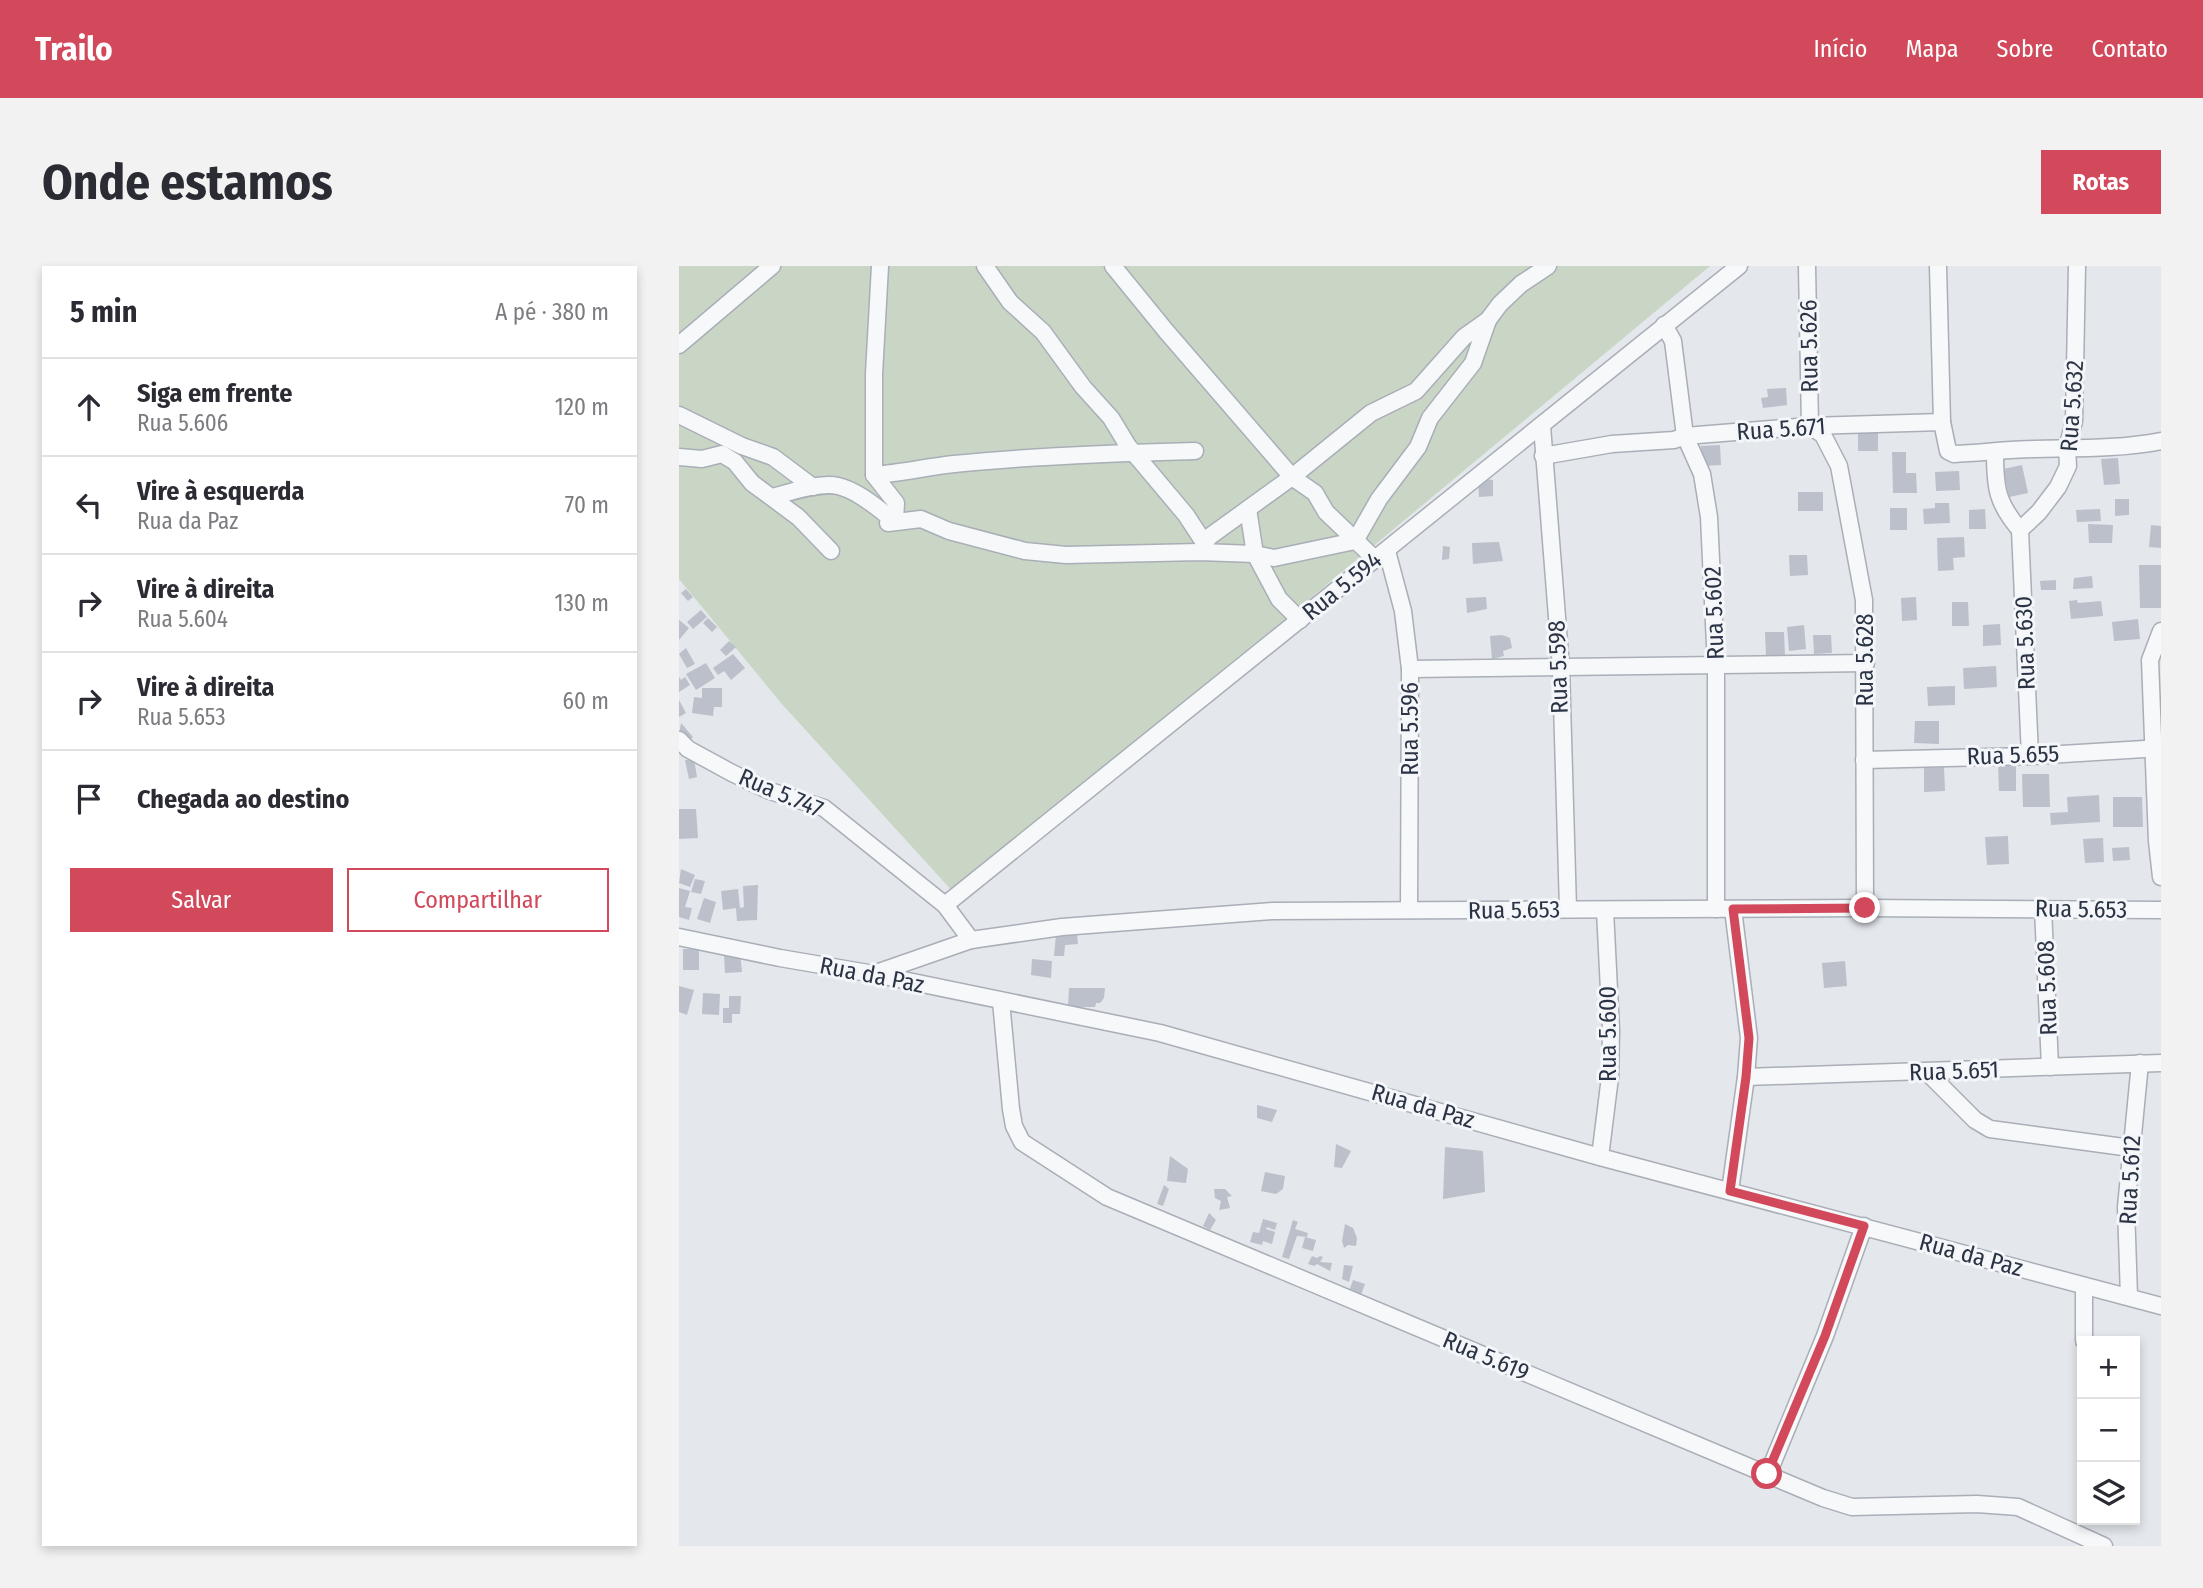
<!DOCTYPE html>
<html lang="pt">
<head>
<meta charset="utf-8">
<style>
	body { margin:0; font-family:"Fira Sans Condensed",sans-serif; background:#f2f2f3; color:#2b2b33 }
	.controls { position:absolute; right:21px; bottom:21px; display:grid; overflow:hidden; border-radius:0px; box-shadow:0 4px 10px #0003 }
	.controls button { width:63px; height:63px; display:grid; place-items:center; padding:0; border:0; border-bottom:2px solid #e1e1e2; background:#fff; color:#2b2b33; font:35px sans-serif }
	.stop { position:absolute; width:21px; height:21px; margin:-16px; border:5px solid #d1495b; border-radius:50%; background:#fff }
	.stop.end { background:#d1495b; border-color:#fff; box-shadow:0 2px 7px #0008 }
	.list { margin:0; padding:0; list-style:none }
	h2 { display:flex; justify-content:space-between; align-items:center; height:91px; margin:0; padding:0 28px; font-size:30px }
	h2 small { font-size:23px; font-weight:400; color:#7c7c81 }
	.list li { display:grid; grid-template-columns:46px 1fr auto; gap:21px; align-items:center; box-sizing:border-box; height:98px; padding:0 28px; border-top:2px solid #e1e1e2 }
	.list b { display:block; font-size:26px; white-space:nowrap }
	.list p { margin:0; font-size:23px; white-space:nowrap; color:#7c7c81 }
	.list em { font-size:23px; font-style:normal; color:#7c7c81 }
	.actions { display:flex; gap:14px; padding:21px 28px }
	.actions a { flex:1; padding:16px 0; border:2px solid #d1495b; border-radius:0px; text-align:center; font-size:24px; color:#d1495b }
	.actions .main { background:#d1495b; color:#fff }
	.icon { flex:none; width:38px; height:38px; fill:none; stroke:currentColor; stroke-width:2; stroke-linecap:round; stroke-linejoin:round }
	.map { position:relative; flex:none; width:1482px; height:1280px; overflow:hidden; border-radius:0px }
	header { display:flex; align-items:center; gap:42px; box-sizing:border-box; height:98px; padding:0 35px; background:#d1495b; color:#fff }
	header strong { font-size:33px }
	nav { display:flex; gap:38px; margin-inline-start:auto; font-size:24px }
	.intro { display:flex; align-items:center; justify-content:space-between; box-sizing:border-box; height:168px; padding:0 42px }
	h1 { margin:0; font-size:49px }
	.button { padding:18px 32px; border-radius:0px; background:#d1495b; color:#fff; font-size:24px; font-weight:700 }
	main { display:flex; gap:42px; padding:0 42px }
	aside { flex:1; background:#fff; border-radius:0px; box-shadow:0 4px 10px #0003 }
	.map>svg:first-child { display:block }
	.green { fill:#c9d6c5 }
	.building { fill:#bbc0ca }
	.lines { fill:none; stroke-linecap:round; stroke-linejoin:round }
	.minor-casing { stroke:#a9aeb7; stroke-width:19 }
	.minor { stroke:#f7f8fa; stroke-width:16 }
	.route { stroke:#d1495b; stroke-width:9 }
	.labels { text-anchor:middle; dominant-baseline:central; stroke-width:6; stroke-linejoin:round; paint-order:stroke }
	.street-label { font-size:24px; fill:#2b3445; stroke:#f4f6f9 }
</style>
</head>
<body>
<header>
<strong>Trailo</strong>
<nav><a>Início</a><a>Mapa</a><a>Sobre</a><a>Contato</a></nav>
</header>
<div class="intro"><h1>Onde estamos</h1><a class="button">Rotas</a></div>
<main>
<aside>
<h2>5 min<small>A pé · 380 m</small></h2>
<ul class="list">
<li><svg class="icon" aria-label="ahead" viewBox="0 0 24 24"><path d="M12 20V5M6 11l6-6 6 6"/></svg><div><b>Siga em frente</b><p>Rua 5.606</p></div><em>120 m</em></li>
<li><svg class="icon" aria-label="left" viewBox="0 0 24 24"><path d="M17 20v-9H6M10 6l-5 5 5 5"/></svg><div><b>Vire à esquerda</b><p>Rua da Paz</p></div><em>70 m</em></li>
<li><svg class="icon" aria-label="right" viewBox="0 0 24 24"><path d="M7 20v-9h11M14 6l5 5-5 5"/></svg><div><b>Vire à direita</b><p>Rua 5.604</p></div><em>130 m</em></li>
<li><svg class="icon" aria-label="right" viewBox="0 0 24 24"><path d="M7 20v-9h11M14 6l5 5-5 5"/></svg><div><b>Vire à direita</b><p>Rua 5.653</p></div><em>60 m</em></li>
<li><svg class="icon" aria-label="arrive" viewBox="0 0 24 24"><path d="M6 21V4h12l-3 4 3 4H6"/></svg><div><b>Chegada ao destino</b></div></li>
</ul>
<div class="actions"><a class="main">Salvar</a><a>Compartilhar</a></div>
</aside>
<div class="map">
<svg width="1482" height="1280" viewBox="0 0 1482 1280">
	<rect width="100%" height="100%" fill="#e4e7ec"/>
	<!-- green -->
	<path class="green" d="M0,0H1031L276,628L102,437L0,313Z"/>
	<!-- building -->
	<g class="building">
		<path d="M1107,122L1108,139L1084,142L1082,132L1089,131L1088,123Z"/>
		<path d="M1179,165L1199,166V185H1179Z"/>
		<path d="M1041,179L1042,199L1023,200L1022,180Z"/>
		<path d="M1213,186H1227V207H1237L1238,227H1214Z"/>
		<path d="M1439,192L1441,218L1425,219L1422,193Z"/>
		<path d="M1343,199L1349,227L1330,231L1324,203Z"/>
		<path d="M1280,205L1281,224L1257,225L1256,206Z"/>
		<path d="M799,212L814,214V230L800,231Z"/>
		<rect x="1119" y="226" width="25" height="19"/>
		<path d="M1436,233H1450V249L1436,250Z"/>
		<path d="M1256,237H1270L1271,257L1245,258L1244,243L1256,242Z"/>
		<rect x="1211" y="242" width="17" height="22"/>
		<path d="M1306,243L1307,263H1290V244Z"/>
		<path d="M1421,243L1422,255L1398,256L1397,244Z"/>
		<path d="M1409,258L1434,259L1433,277H1410Z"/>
		<path d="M1472,259L1482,260V282L1470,281Z"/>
		<path d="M1285,271L1286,291L1274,292L1275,304L1259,305L1258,272Z"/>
		<path d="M820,276L824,295L794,298L793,277Z"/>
		<path d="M764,280L771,281L770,293L763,294Z"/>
		<path d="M1110,289H1128L1129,309L1111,310Z"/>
		<path d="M1460,299H1482V342H1461Z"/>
		<path d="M1413,310L1414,322L1394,323L1395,312Z"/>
		<path d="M1377,314V324H1362L1361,315Z"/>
		<path d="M7,323L14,331L9,335L2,327Z"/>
		<path d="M807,331L808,343L788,347L787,332Z"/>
		<path d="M1237,331L1238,354L1223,355L1222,332Z"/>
		<path d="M1398,334L1399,337L1422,335L1424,350L1392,353L1390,335Z"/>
		<path d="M1273,336H1289L1290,360H1273Z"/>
		<path d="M22,344L28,351L14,363L8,356Z"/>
		<path d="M29,352L38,361L33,366L24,357Z"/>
		<path d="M1459,353L1461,373L1435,375L1433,356Z"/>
		<path d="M0,354L10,362L0,374Z"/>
		<path d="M1321,358L1322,379L1304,380V359Z"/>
		<path d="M1125,359L1127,383L1110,385L1108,361Z"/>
		<path d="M1086,366H1105L1106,390H1087Z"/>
		<path d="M823,369L831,372L833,382L824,385L825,390L813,393L811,370Z"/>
		<path d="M1134,369H1152L1153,387L1135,388Z"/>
		<path d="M50,375L57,381L47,390L41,384Z"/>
		<path d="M7,382L16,398L8,402L0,388Z"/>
		<path d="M54,388L66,402L52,414L45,405L39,409L34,402Z"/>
		<path d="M27,397L36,412L17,424L7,408Z"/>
		<path d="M1317,400L1318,421L1285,423L1284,402Z"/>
		<path d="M0,411L2,414L6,411L11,419L0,426Z"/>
		<path d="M1276,420V439L1249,440L1248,421Z"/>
		<path d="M23,422H43V441H35L34,450L13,447L15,431L23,432Z"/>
		<path d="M0,434L7,447L0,451Z"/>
		<path d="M1236,455H1260V478L1235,477Z"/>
		<path d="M2,457L14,471L7,477L0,469Z"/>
		<path d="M15,493L18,511L10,513L6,494Z"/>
		<path d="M1319,498H1337V525H1320Z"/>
		<path d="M1265,501L1266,525L1245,526V502Z"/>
		<path d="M1343,508H1370L1371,541H1344Z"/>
		<path d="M1420,529L1421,556L1372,559L1371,547L1389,546L1388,531Z"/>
		<path d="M1434,531H1463L1464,561H1434Z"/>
		<path d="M0,543H17L19,572L0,573Z"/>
		<path d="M1329,570L1330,598L1308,599L1306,571Z"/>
		<path d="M1424,572L1425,596L1406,597L1404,573Z"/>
		<path d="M1450,581L1451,594L1434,595L1433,582Z"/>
		<path d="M2,603L16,609L11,621L0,617Z"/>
		<path d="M16,613L26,615L22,628L12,626Z"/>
		<path d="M79,619L78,654L58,655L57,642L44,644L42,625L59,623L61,642L65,641L64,620Z"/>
		<path d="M0,622L11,625L6,641L13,642L10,654L0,651Z"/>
		<path d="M25,632L37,636L31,657L18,653Z"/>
		<path d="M398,668L399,678L386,679L385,690H375L377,669Z"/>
		<rect x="4" y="683" width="16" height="21"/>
		<path d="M61,687L63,706L46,707L45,689Z"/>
		<path d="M353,693L373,695L372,712L352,709Z"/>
		<path d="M1166,695L1168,720L1145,722L1143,697Z"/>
		<path d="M0,720L15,724L8,749L0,746Z"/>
		<path d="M390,722H426L425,732L421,737H417L416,741H389Z"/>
		<path d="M24,727L41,728L40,749L23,748Z"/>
		<path d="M50,730H62L61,748H53V757H44V742H50Z"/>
		<path d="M578,839L598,844L593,856L578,852Z"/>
		<path d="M657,878L672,885L663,902L655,901Z"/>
		<path d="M766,881L804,885L806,926L764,933Z"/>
		<path d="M491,890L509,903L507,917L488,915Z"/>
		<path d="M586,906L606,910L604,923L597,928L582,925Z"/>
		<path d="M485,919L490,923L484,940L478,938Z"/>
		<path d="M535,923H546L553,930L548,931L551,942L540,944L542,935L536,932Z"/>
		<path d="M530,947L537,954L531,964L524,960Z"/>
		<path d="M584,953L598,957L596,964L588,961L587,963L596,966L593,978L584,975L583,979L571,976L574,966L580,967Z"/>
		<path d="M614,954L619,956L616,963L629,967L628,971L618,970L610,993L603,991Z"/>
		<path d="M666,958L674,962L678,972L677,980L669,979L665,982L663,975Z"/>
		<path d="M626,971L637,974L634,985L623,982Z"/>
		<path d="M633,990L638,992L641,990L644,991L641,996L653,997L651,1005L638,998L635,1000L629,998Z"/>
		<path d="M665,999L674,1000L670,1016L663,1013Z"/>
		<path d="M674,1014L686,1018L682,1029L670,1025Z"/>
	</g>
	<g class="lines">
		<defs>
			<g id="minor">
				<path d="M306,0L331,36L364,66L404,121L432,152L449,180L507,249L526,278"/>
				<path d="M434,0L487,65L613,211L636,227L647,246L697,294"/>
				<path d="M1128,0L1131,160L1144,169L1160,200L1185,334L1186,642"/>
				<path d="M1259,0L1263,156"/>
				<path d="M985,59L994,75L1006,170L1023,208L1030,251L1037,400V643"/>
				<path d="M0,79L93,0"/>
				<path d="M0,149L63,180L94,191L134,221"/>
				<path d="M863,160L882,402L889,643"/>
				<path d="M1316,187C1316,222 1318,237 1341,264"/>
				<path d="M864,190L933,178L995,174L1006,170L1131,160L1263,156L1269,185L1275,188C1302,187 1329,183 1356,183C1398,182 1441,183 1482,175"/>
				<path d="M0,191L23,193L43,188L56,196L73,217L119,251L152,285"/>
				<path d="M195,209V108L201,0"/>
				<path d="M94,231C111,226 142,216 159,220C180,225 199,243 216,255"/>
				<path d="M569,243L576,288L600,333L621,354"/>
				<path d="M216,255L217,237L195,209C222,207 248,201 275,198C355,190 436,187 516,185"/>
				<path d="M209,257L242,253L270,265L346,285L387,289L521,286L576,288L595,292L676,275L700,233L739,181L751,152L794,97L809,54"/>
				<path d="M1341,264L1360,246L1379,221L1389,200L1388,183L1395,155L1398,0"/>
				<path d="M1341,264L1351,490"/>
				<path d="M708,285L724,345L731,403L730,644"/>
				<path d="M521,286L530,271L613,211L692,147L737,125L785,71L809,54L821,38L842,18L869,0"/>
				<path d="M1482,365L1471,394L1478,575L1482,611"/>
				<path d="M731,403L1187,397"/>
				<path d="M0,474L9,483L53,507L91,525L145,542L266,639L292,674"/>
				<path d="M1185,494L1351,490L1482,482"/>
				<path d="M266,639L1060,0"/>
				<path d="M1364,642L1371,801"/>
				<path d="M0,671L101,692L195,708L481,767L921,891L1482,1040"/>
				<path d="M197,707L292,674L383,661L594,645L1186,642L1482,644"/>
				<path d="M322,735L332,843L335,860L343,876L428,931L1144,1232L1173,1241L1298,1238L1339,1241L1425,1280"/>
				<path d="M1248,806L1296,854L1311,863L1452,882"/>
				<path d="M1067,811L1482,797"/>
				<path d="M921,891L931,811L932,764L926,644"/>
				<path d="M1051,925L1067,811L1070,772L1054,643"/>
				<path d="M1450,1031L1447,941L1461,797"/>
				<path d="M1405,1075V1020"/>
				<path d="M1089,1208L1146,1070L1185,960"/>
			</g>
		</defs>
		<!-- minor casing -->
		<use href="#minor" class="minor-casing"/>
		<!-- minor -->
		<use href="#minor" class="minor"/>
	</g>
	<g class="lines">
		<!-- route -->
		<path class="route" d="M1088,1208L1146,1070L1185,960L1051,925L1067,811L1070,772L1054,643L1186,642"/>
	</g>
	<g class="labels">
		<!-- street labels -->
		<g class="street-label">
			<text transform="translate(1130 80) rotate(-91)">Rua 5.626</text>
			<text transform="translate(1393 140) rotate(-86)">Rua 5.632</text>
			<text transform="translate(1102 163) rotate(-4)">Rua 5.671</text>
			<text transform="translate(663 320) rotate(-39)">Rua 5.594</text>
			<text transform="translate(1035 347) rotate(-92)">Rua 5.602</text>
			<text transform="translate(1346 377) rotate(-92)">Rua 5.630</text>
			<text transform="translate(1186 394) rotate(-90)">Rua 5.628</text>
			<text transform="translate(879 401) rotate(-92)">Rua 5.598</text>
			<text transform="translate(731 463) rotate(-90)">Rua 5.596</text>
			<text transform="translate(1334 489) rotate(-2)">Rua 5.655</text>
			<text transform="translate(102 527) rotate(23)">Rua 5.747</text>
			<text transform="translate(1402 643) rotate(1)">Rua 5.653</text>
			<text transform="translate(835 644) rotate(-1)">Rua 5.653</text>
			<text transform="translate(193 709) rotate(11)">Rua da Paz</text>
			<text transform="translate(1368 722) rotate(-92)">Rua 5.608</text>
			<text transform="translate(929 768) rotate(-90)">Rua 5.600</text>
			<text transform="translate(1275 805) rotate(-2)">Rua 5.651</text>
			<text transform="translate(744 840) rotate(16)">Rua da Paz</text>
			<text transform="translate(1451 914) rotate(-87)">Rua 5.612</text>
			<text transform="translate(1292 989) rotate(15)">Rua da Paz</text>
			<text transform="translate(807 1090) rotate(23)">Rua 5.619</text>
		</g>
	</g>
</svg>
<div class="controls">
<button>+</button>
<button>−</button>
<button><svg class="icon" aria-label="layers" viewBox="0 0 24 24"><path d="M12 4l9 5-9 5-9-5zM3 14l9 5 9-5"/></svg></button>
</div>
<div class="stop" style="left:1088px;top:1208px"></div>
<div class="stop end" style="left:1186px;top:642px"></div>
</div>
</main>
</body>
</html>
